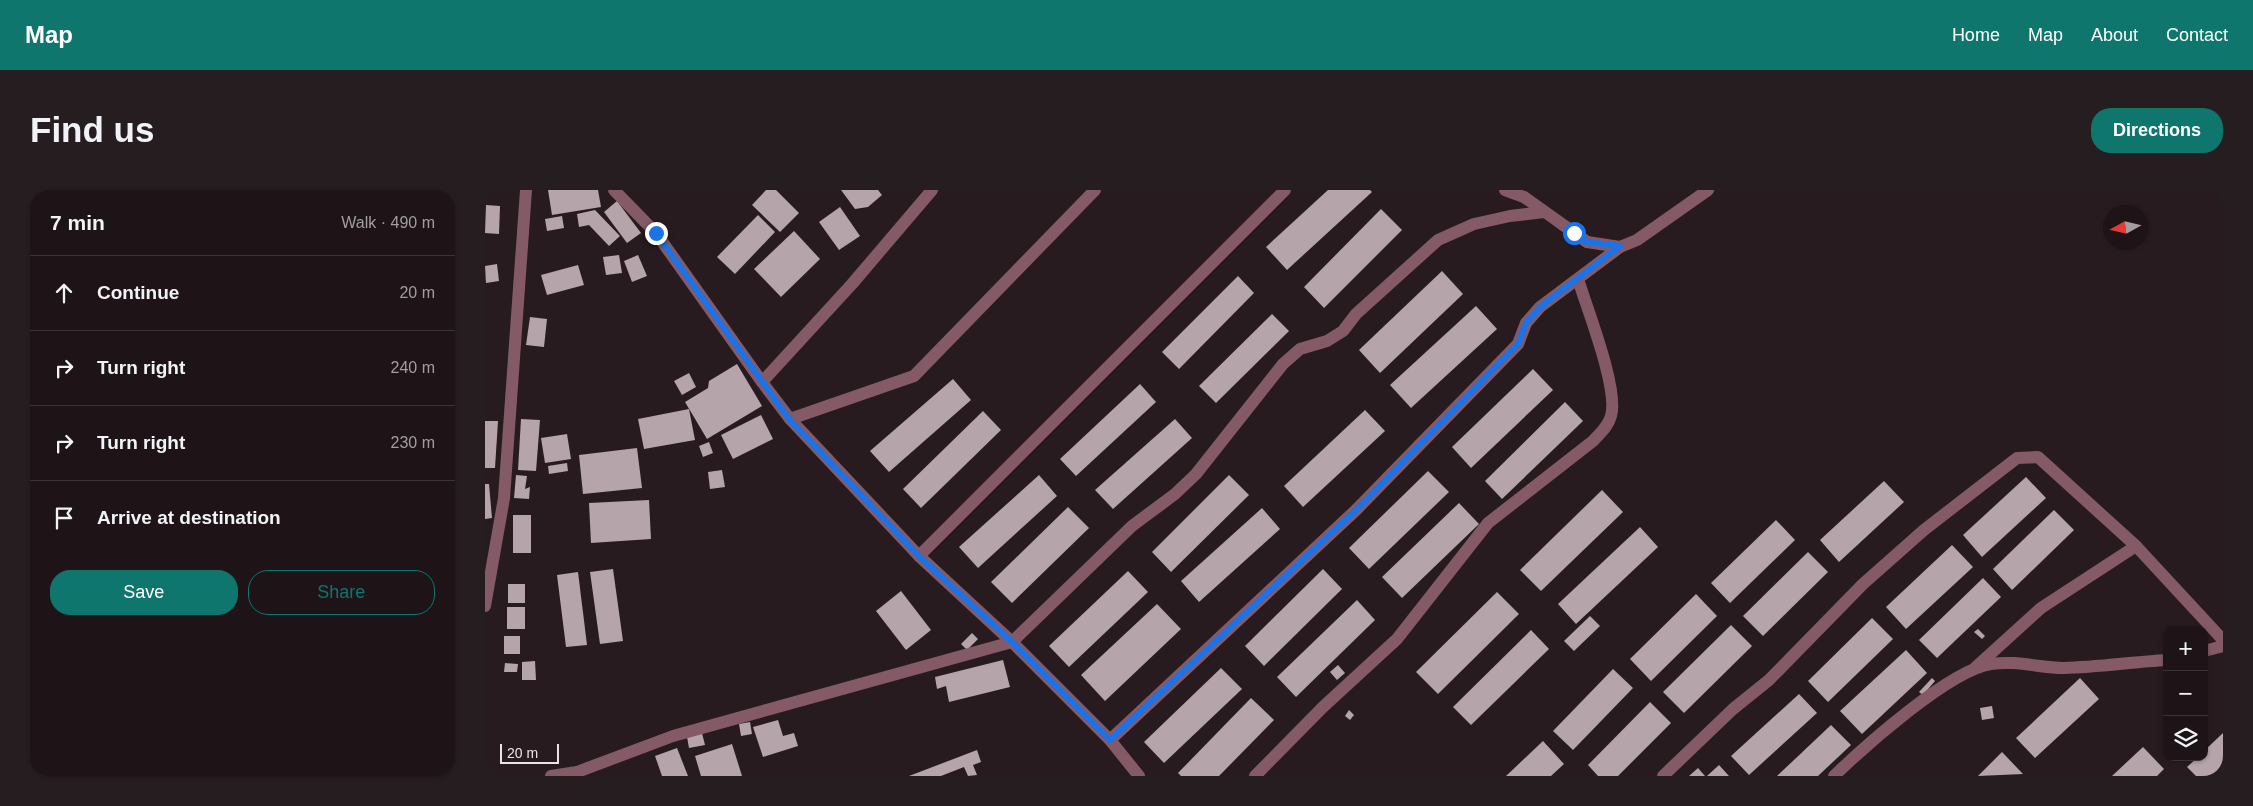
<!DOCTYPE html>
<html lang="en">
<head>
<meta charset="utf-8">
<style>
	body { margin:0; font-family:Arial,sans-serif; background:#261d20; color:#f1f3f6 }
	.controls { position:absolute; right:15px; bottom:15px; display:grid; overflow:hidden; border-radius:10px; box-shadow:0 1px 4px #0004 }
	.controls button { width:45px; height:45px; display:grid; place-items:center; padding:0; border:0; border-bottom:1px solid #3c3336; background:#1e1417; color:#f1f3f6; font:25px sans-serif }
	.compass { position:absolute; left:1618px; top:15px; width:45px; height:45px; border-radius:50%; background:#1e1417; box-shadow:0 1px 4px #0004; rotate:262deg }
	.scale { position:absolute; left:15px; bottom:12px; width:59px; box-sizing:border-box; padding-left:5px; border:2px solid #ece3e5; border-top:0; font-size:14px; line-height:18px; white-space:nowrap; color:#ece3e5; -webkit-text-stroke:4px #281b1f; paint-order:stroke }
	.stop { position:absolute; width:15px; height:15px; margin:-11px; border:4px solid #1a73e8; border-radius:50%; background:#fff }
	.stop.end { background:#1a73e8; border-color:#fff; box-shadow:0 1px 5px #0008 }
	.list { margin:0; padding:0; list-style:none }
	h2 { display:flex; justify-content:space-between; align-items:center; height:65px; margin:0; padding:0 20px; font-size:21px }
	h2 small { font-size:16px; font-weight:400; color:#a19ea1 }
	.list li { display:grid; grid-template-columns:32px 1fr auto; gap:15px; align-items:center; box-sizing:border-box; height:75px; padding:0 20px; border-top:1px solid #3c3336 }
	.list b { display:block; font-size:19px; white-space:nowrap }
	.list em { font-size:16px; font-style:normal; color:#a19ea1 }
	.actions { display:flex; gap:10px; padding:15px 20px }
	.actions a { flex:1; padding:11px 0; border:1px solid #0f766e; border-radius:20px; text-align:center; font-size:18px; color:#0f766e }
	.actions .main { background:#0f766e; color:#fff }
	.icon { flex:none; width:28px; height:28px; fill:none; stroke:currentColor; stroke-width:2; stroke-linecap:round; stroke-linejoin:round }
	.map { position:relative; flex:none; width:1738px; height:586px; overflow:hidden; border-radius:20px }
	header { display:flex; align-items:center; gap:30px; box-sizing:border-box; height:70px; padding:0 25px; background:#0f766e; color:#fff }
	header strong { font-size:24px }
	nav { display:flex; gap:28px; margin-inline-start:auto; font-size:18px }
	.intro { display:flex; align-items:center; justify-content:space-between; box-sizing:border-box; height:120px; padding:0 30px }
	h1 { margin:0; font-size:35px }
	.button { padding:12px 22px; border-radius:20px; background:#0f766e; color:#fff; font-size:18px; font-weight:700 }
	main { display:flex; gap:30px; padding:0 30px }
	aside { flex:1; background:#1e1417; border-radius:20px; box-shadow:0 1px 4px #0004 }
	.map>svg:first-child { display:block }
	.building { fill:#b5a4a9 }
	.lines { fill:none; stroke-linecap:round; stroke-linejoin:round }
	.street { stroke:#845a66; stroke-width:12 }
	.route { stroke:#1a73e8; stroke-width:6 }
</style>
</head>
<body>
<header>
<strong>Map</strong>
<nav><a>Home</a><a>Map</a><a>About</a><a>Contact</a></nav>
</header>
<div class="intro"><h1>Find us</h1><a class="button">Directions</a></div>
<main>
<aside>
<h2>7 min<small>Walk · 490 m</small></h2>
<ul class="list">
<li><svg class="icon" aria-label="ahead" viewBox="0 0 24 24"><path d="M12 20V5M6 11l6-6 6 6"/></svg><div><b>Continue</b></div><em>20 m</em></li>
<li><svg class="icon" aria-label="right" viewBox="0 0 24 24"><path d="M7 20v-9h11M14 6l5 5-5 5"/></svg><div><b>Turn right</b></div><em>240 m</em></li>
<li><svg class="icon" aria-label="right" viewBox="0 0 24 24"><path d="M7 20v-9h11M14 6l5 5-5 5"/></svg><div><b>Turn right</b></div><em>230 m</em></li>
<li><svg class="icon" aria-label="arrive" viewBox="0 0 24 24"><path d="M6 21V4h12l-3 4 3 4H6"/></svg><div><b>Arrive at destination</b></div></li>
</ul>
<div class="actions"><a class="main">Save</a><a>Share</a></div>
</aside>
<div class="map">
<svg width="1738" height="586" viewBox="0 0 1738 586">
	<rect width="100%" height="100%" fill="#281b1f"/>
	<!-- building -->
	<g class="building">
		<path d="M63,0H113L116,17L67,25Z"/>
		<path d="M281,0H291L314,23L295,42L267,15Z"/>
		<path d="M356,0H393L397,5L383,17L370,19Z"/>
		<path d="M843,0H885L887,2L802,80L781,57Z"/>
		<path d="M132,11L156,43L142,53L119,22Z"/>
		<path d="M1,15L15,16L14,44L0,43Z"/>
		<path d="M355,17L375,46L354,60L334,32Z"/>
		<path d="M896,19L917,40L839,118L819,97Z"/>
		<path d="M110,20L135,46L124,56L104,35L94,37L92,24Z"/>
		<path d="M273,25L290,42L250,84L232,67Z"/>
		<path d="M77,26L79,38L62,41L60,29Z"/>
		<path d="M309,41L335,69L296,107L269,79Z"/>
		<path d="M134,65L137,83L121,85L118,67Z"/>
		<path d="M153,65L162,86L147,92L139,71Z"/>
		<path d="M12,74L14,91L1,93L0,76Z"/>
		<path d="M93,75L99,95L62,105L56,85Z"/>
		<path d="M957,81L978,104L895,183L874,160Z"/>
		<path d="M753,86L769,103L694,179L677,162Z"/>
		<path d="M991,116L1012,139L926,218L905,195Z"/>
		<path d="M787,124L804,141L731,213L714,196Z"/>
		<path d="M45,127L62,129L59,157L41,155Z"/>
		<path d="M252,174L277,216L222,249L200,212L223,198L224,191Z"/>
		<path d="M1048,179L1068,200L986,278L967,257Z"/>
		<path d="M204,183L211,197L197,205L189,191Z"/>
		<path d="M468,189L486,210L404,282L385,261Z"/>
		<path d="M655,194L671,212L591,286L575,269Z"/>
		<path d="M1080,212L1098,231L1017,309L1000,291Z"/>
		<path d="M204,219L210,250L159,259L153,229Z"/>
		<path d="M880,220L900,241L818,317L799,296Z"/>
		<path d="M498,221L516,240L436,318L418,299Z"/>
		<path d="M276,225L288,249L248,269L236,245Z"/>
		<path d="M36,229L55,230L51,281L33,280Z"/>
		<path d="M690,229L707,248L628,319L610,300Z"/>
		<path d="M0,231H13L10,278H0Z"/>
		<path d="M82,244L86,269L60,273L56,248Z"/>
		<path d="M224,252L228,263L218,267L214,256Z"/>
		<path d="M152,258L157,298L98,304L94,265Z"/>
		<path d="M82,273L83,281L64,284L63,276Z"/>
		<path d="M237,280L240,297L225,299L223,282Z"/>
		<path d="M943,281L964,302L884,379L864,358Z"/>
		<path d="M31,285L42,286L40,299L45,297L44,309L29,308Z"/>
		<path d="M554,285L572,306L493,378L474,357Z"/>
		<path d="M744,285L764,305L686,382L667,362Z"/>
		<path d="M1541,287L1561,308L1497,367L1478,345Z"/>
		<path d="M1399,291L1419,312L1354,372L1335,350Z"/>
		<path d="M0,294H4L7,328L0,329Z"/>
		<path d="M1117,300L1138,322L1056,401L1035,380Z"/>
		<path d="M164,310L166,349L106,353L104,313Z"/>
		<path d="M974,313L994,334L917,408L897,387Z"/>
		<path d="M583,317L604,338L527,413L506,392Z"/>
		<path d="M777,318L795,339L714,412L696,391Z"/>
		<path d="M1569,320L1589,340L1527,400L1508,379Z"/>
		<rect x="28" y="325" width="18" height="38"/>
		<path d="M1291,330L1310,350L1245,413L1226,393Z"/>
		<path d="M1155,337L1173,357L1091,434L1073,414Z"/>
		<path d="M1467,355L1488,377L1421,439L1401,417Z"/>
		<path d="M1323,362L1343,382L1278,446L1258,426Z"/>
		<path d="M128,379L138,451L115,454L105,382Z"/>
		<path d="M838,379L857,399L779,476L760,456Z"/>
		<path d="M643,381L663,402L584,477L564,456Z"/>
		<path d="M93,382L102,455L81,457L72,385Z"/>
		<path d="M1498,388L1516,407L1452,468L1434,450Z"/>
		<rect x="23" y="394" width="17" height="19"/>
		<path d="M416,401L446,440L421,460L391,421Z"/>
		<path d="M1012,402L1034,424L953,504L931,482Z"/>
		<path d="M1211,404L1232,426L1166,491L1145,469Z"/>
		<path d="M872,410L890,430L811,507L792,487Z"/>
		<path d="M672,414L696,439L620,511L596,485Z"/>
		<rect x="22" y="417" width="18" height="22"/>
		<path d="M1105,426L1115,436L1089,461L1079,451Z"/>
		<path d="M1387,428L1408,449L1343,512L1323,491Z"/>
		<path d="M1246,435L1267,456L1199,523L1178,502Z"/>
		<path d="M1493,439L1500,446L1497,449L1489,442Z"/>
		<path d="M1046,440L1064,459L986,535L968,517Z"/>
		<path d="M487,443L493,449L482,460L476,454Z"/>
		<rect x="19" y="446" width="16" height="18"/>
		<path d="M1421,460L1442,483L1377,544L1355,521Z"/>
		<path d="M518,470L525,497L464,512L461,496L452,499L450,487Z"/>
		<path d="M50,471L51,490H37V472Z"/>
		<path d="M20,473L33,474L32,482H19Z"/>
		<path d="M853,475L860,483L852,490L845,482Z"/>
		<path d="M736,478L757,499L679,573L659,552Z"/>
		<path d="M1128,479L1148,498L1088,560L1068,541Z"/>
		<path d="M1447,488L1450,491L1438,505L1434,502Z"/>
		<path d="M1595,488L1614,509L1550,568L1531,548Z"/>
		<path d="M1314,504L1332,523L1264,585L1246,566Z"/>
		<path d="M766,508L789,530L734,586H696L693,583Z"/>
		<path d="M1165,512L1186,533L1133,586H1113L1103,575Z"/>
		<path d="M1507,516L1509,528L1497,530L1495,518Z"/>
		<path d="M864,520L869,525L865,530L860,526Z"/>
		<path d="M293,530L298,546L309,543L313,556L278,567L268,537Z"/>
		<path d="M265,532L267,544L256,546L254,534Z"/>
		<path d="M1346,535L1366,555L1333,586H1292Z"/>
		<path d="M217,543L220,555L204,558L202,547Z"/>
		<path d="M1738,543V583L1735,586H1711L1702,577L1713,567H1719V561Z"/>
		<path d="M1058,551L1079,574L1066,586H1021Z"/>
		<path d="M247,554L257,586H216L210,566Z"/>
		<path d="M1658,557L1679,579L1672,586H1627Z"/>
		<path d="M192,558L203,586H177L170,566Z"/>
		<path d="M492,560L496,572L488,575L492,585L483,586L479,577L456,586H424Z"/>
		<path d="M1517,562L1538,584L1493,586Z"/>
		<path d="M1234,575L1244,586H1222Z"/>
		<path d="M1213,578L1220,586H1204Z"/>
	</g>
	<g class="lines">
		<!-- street -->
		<g class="street">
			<path d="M129,0L171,43L277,192L367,94L447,0"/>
			<path d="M1020,0L1039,7L1102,52L1135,57L1152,50L1223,0"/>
			<path d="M277,192L305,229L434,366L527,452L625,550L654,586"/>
			<path d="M305,229L429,186L610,0"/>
			<path d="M434,366L800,0"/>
			<path d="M0,416L19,308L41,0"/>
			<path d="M1719,461L1738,456"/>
			<path d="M1491,477L1556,418L1651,356"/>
			<path d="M625,550L872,319L1033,154L1041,133L1055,117L1135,57"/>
			<path d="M66,586L92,582L188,546L527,452L647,336L690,304L711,284L798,174L815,159L842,151L858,141L871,124L953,50L989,34L1025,26L1059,22"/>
			<path d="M770,586L838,517L912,449L1003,333L1108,251C1115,243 1123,237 1126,226C1134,199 1102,119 1093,89"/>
			<path d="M1178,586L1248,519L1284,490L1378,394L1439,340L1532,268L1553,267L1651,356L1738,450"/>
			<path d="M1349,586C1380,556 1465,480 1506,474C1531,470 1555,478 1579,478C1613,477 1647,472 1682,470"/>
		</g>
	</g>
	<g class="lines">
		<!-- route -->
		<path class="route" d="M171,43L304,229L434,366L527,452L625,550L872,319L1033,154L1041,133L1055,117L1135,56L1102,52L1089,43"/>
	</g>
</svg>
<div class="controls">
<button>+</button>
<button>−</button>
<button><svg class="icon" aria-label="layers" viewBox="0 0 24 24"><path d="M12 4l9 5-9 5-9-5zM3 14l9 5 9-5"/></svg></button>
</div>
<svg class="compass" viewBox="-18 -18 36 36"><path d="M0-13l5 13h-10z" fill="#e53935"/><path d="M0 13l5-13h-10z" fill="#a19ea1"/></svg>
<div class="scale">20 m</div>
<div class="stop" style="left:1089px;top:43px"></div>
<div class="stop end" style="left:171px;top:43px"></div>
</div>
</main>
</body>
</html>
